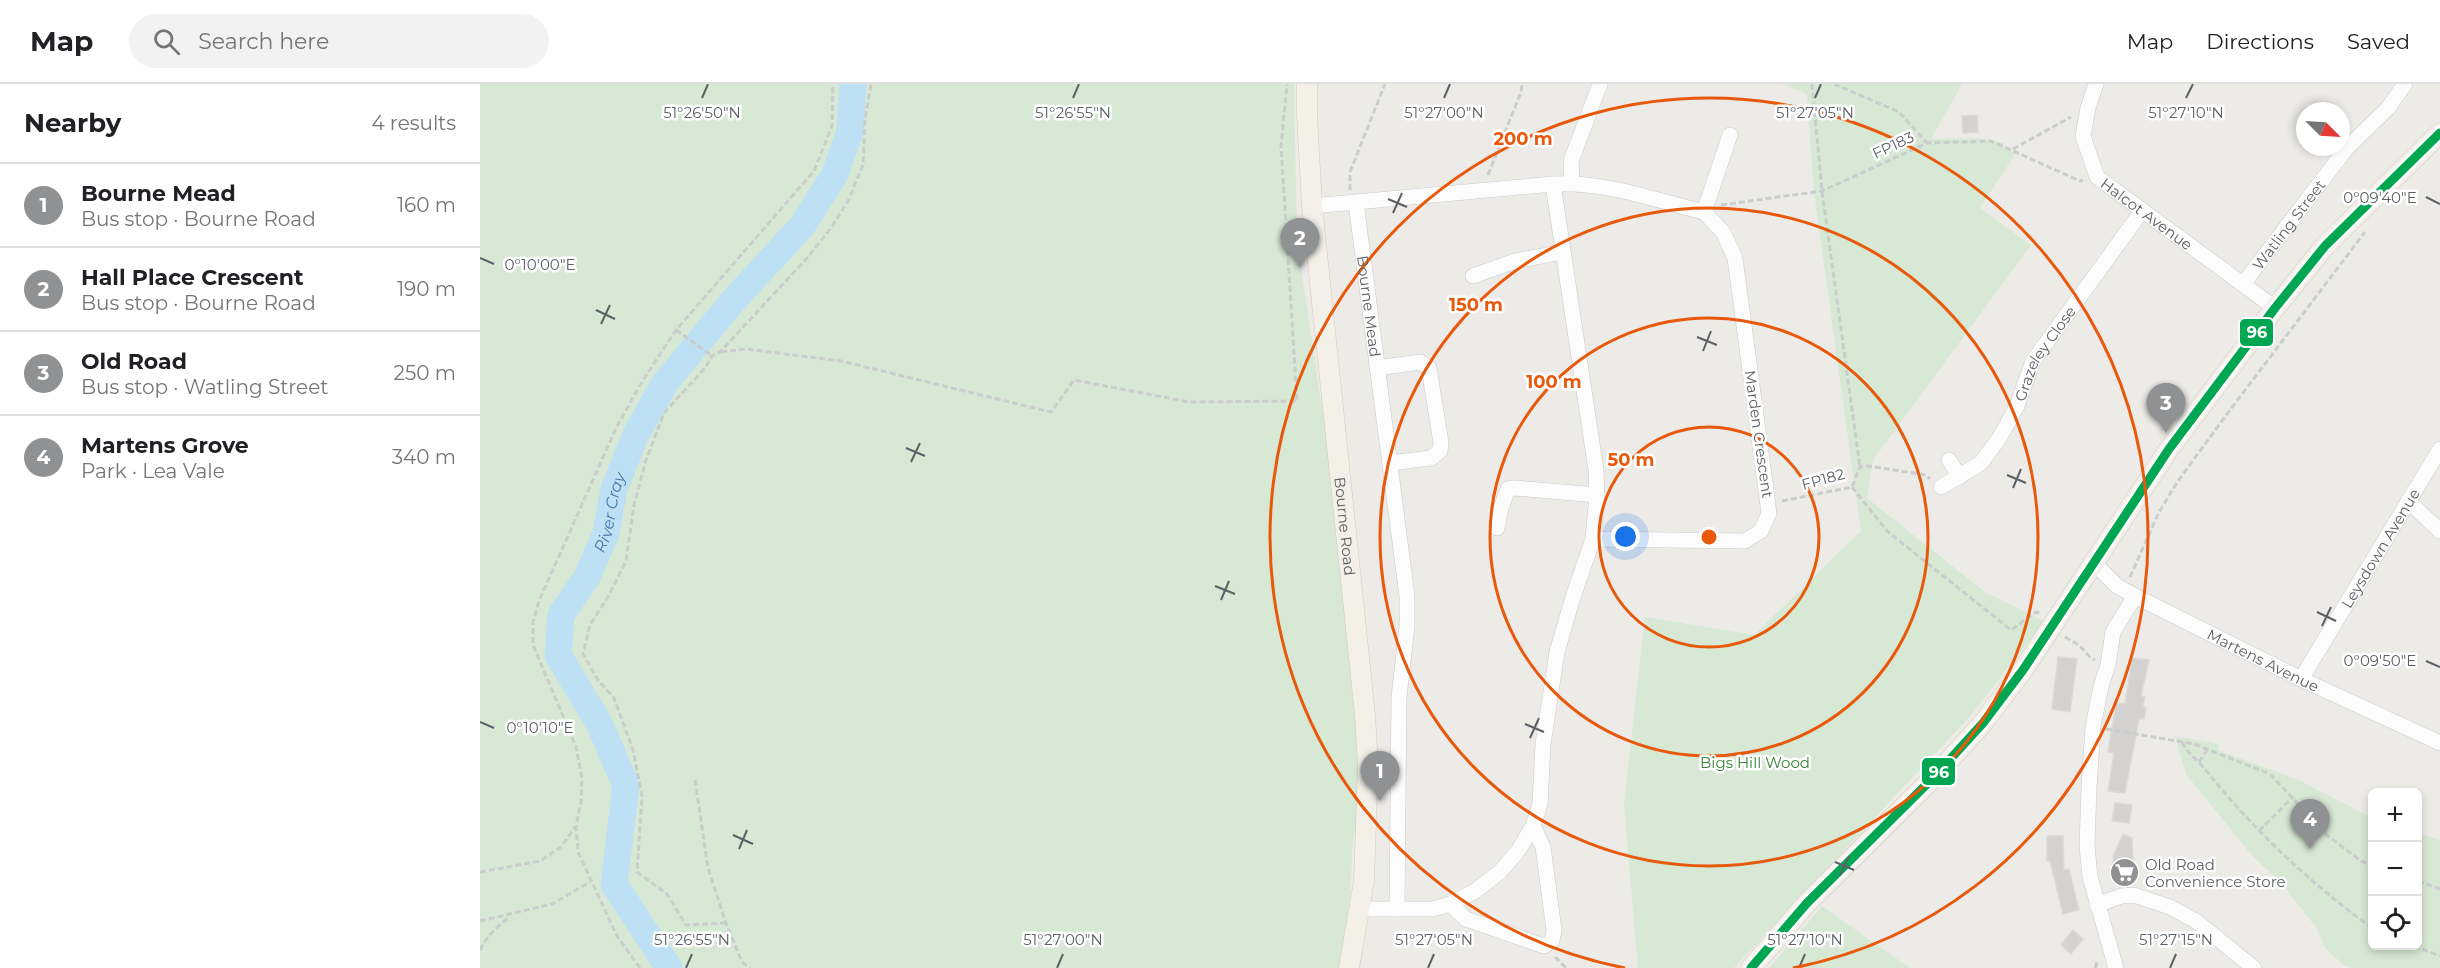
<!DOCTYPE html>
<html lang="en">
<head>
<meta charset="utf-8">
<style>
	body { margin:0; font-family:Montserrat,sans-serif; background:#f2f2f2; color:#202124 }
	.controls { position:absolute; right:18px; bottom:18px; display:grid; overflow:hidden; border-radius:9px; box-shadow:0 3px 9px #0003 }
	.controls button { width:54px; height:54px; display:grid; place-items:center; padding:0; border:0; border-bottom:2px solid #e0e0e0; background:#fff; color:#202124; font:30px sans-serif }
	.compass { position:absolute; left:1816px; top:18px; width:54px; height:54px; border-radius:50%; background:#fff; box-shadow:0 3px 9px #0003; rotate:114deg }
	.you { position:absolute; left:1146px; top:453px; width:21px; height:21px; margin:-15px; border:4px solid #fff; border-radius:50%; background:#1a73e8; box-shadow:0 0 0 9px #1a73e833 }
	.badge { display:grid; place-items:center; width:39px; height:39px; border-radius:50%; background:#8f9193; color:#fff; font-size:20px; font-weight:700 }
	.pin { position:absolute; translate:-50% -50px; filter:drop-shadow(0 2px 3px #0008) }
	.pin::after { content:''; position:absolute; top:32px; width:21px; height:18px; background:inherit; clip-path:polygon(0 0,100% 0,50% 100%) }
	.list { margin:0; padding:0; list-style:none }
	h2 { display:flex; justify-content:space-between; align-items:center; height:78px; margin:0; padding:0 24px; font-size:26px }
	h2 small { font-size:20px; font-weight:400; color:#757577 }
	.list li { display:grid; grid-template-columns:39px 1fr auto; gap:18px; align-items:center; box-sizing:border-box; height:84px; padding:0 24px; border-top:2px solid #e0e0e0 }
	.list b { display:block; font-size:22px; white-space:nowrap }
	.list p { margin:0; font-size:20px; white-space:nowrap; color:#757577 }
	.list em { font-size:20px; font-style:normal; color:#757577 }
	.icon { flex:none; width:33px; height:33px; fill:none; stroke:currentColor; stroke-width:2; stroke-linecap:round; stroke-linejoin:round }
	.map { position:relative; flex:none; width:1960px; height:884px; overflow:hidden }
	header { display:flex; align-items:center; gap:36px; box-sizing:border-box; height:84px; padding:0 30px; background:#fff; border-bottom:2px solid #e0e0e0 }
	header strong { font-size:28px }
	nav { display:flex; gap:33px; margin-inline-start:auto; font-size:21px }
	.search { width:420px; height:54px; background:#f2f2f2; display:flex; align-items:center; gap:15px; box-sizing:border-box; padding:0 21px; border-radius:33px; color:#757577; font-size:22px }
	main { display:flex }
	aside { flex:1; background:#fff }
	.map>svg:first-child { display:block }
	.green { fill:#d7e8d4 }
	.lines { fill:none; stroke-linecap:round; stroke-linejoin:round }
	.river { stroke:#bee0f5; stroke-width:27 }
	.building { fill:#d3d2d1; stroke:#dcdad7; stroke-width:1.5 }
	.minor-casing { stroke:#c9caca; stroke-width:16 }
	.major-casing { stroke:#d3cab8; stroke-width:21 }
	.path { stroke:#c9cdcb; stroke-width:3; stroke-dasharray:6 3; stroke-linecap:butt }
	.minor { stroke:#fcfcfc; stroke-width:15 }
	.major { stroke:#f2f0e9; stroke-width:20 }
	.bus-1-casing { stroke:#fff; stroke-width:14 }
	.bus-1 { stroke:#00a651; stroke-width:9 }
	.ticks { fill:none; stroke:#5d6165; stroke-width:2 }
	.ring { fill:none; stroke:#e8590c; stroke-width:3 }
	.labels { text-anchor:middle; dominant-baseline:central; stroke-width:5; stroke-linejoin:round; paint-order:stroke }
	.street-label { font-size:15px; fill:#5d6165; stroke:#fff }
	.park-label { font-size:15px; fill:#3b863b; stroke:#fff }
	.poi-label { font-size:15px; fill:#5d6165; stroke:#fff; text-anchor:start }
	.water-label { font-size:16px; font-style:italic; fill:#4477a3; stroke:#fff }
	.ticks-label { font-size:15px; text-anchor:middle; fill:#5d6165; stroke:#fff; stroke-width:5; stroke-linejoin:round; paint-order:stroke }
	.centre { fill:#e8590c; stroke:#fff; stroke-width:3 }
	.ring-label { font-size:18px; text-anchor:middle; font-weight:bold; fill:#e8590c; stroke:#fff; stroke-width:5; stroke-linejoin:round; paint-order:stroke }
	.line-badge { stroke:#fff; stroke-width:2 }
	.badge-label { font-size:16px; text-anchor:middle; font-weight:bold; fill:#fff }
</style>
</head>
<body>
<header>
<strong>Map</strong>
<div class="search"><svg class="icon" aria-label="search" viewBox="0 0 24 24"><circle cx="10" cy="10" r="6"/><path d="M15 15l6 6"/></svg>Search here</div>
<nav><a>Map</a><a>Directions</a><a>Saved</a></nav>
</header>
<main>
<aside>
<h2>Nearby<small>4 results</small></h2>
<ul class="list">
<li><span class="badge">1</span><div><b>Bourne Mead</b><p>Bus stop · Bourne Road</p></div><em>160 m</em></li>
<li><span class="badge">2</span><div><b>Hall Place Crescent</b><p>Bus stop · Bourne Road</p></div><em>190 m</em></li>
<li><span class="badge">3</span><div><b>Old Road</b><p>Bus stop · Watling Street</p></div><em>250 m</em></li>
<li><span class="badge">4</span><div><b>Martens Grove</b><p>Park · Lea Vale</p></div><em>340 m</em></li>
</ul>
</aside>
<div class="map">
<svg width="1960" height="884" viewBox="0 0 1960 884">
	<rect width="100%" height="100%" fill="#edebe8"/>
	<!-- green -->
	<g class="green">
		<path d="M0,0H814L817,157L847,357L877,656V738L873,758L870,814L859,884H0Z"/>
		<path d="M1302,0H1482L1451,55L1496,54L1524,59L1523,64L1536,69L1500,124L1551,161L1393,376L1387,414L1505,508L1564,537L1493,629L1254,884H1158L1144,720L1165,533L1274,551L1381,447L1334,109L1327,10Z"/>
		<path d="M1695,652L1739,660L1738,666L1819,696L1892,734V862H1938V749L1960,756V884H1872L1865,882L1845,864L1838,846L1799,796L1774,774L1706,690Z"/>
		<path d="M1342,822L1430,884H1289Z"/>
	</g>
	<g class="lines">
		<!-- river -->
		<path class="river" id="s1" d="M189,884L134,800L146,702L120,641L78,571L81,531L107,493L126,449L134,405L156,350L185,299L252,218L322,142L355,90L370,47L373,0"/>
	</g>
	<!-- building -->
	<g class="building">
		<path d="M1497,31L1498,48L1483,49L1482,32Z"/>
		<path d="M1578,573L1597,575L1590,628L1572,625Z"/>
		<path d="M1652,574L1669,576L1661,612L1665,613L1663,623L1666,624L1664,635H1659L1645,709L1628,707L1634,669L1628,668L1636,619L1645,620Z"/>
		<path d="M1635,719L1652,721L1649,739L1632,737Z"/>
		<path d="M1643,750L1652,754L1654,799H1634L1633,773Z"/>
		<path d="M1567,752H1583L1584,786L1589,785L1599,826L1583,830L1570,777H1567Z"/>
		<path d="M1593,846L1603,855L1591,870L1581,861Z"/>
	</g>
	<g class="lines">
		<defs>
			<g id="minor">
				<path id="s2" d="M1616,0L1608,24L1603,52L1617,93L1795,224"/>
				<path d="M1092,99L1091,77L1120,0"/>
				<path d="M1073,100C1123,97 1175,116 1224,128L1250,51"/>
				<path id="s3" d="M876,119L927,512V542L919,613L917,825"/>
				<path d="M832,122L1073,100L1116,386L1117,411L1113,455L1093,513L1077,568L1063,660L1060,720L1053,742L1038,767L1020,788L995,807L970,820L953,825H879"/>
				<path d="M993,192L1035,177L1082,168"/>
				<path id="s4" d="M1763,200L1866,65L1908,24L1925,0"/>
				<path d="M897,284L940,278L949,284L961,359L960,367L951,374L910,379"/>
				<path d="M1469,376L1480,393"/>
				<path id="s5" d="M1461,403L1501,379L1520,353L1537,322L1553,277L1662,127"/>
				<path d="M1928,417L1960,447"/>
				<path d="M1017,444L1021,424L1028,405L1034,404L1117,411"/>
				<path d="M1113,455L1265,457L1281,447L1289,429L1255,174L1243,148L1224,128"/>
				<path id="s6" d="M1615,480L1637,502L1655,512L1821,595L1960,659"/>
				<path id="s7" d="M1821,595L1960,365"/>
				<path d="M970,820L986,835L1064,862L1072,857L1074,846L1063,763L1053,742"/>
				<path d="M1617,821L1641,812L1654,811L1690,823L1716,837L1774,884"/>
				<path d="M1636,884L1610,793L1607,762L1609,703L1613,643L1621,602L1628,581L1633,548L1655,512"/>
			</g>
			<g id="major">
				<path id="s8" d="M827,0V31L832,122L885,631L888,681L884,797L869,884"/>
				<path d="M1271,884L1327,819L1453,694L1503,639L1543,586L1689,365L1795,224L1845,162L1960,49"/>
			</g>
		</defs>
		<!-- minor casing -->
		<use href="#minor" class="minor-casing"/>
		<!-- major casing -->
		<use href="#major" class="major-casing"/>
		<!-- path -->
		<g class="path">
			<path d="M1332,0L1342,107L1380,383"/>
			<path d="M1354,0L1419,28L1447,59"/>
			<path d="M1533,65L1591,33"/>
			<path d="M1008,91L1041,8L1042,0"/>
			<path d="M870,106V88L905,0"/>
			<path d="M1241,121L1342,107L1447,59L1511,57L1600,97L1603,96"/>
			<path d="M196,246L232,272"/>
			<path d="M241,268L266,265L361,277L571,328L594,296L709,318L817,317L801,62L807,0"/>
			<path d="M1372,403L1407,447L1531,546L1556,528L1560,529"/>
			<path d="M1302,417L1372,403L1380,383L1388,382L1446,391L1450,395"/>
			<path d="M1650,493L1679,428L1698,397L1744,334L1885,148"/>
			<path d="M1585,553L1599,561L1611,574L1615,576"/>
			<path d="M1626,645L1714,660L1790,690L1848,752L1881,777L1892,781"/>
			<path d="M1702,658C1708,670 1720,678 1728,689C1776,748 1831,800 1892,844"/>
			<path d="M1719,678L1727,666"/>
			<path d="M215,696L228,784L246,839L262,878L270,884"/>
			<path d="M1779,747L1813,713"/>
			<path d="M0,788L60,777L81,763L95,743"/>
			<path d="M1938,797L1960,805"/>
			<path d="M0,837L72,820L110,798"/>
			<path d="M246,839L206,841L187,810L157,788L162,712L153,666L134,614L118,596L103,570L110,541L129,511L146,477L154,421L166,376L184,329L225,284L232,272L240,268L328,173L351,144L368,117L383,81L385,35L391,0"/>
			<path d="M1934,862L1960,872"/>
			<path d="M0,866C6,853 18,841 30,833"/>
			<path d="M1075,873L1086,884"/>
			<path d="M160,884L137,852L98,768L96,742L101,718L102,695L96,663L53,561V538L59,517L136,344L163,296L196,246L334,87L352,42L353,0"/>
			<path d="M1615,884L1618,876"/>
		</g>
		<!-- minor -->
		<use href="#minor" class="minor"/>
		<!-- major -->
		<use href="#major" class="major"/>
		<defs>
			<path id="bus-1" d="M1271,884L1327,819L1453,694L1503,639L1543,586L1689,365L1795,224L1845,162L1960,49"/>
		</defs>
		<!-- bus-1 casing -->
		<use href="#bus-1" class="bus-1-casing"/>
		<!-- bus-1 -->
		<use href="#bus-1" class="bus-1"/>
	</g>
	<!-- ticks -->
	<path class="ticks" d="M222,14L228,0M593,14L599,0M964,14L970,0M1335,14L1341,0M1706,14L1713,0M1946,113L1960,120M908,115L927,123M913,129L922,109M0,174L14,180M116,226L135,235M121,240L130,221M1217,253L1237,261M1223,267L1231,247M426,364L445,372M431,378L440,359M1527,391L1546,399M1533,404L1541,385M735,502L755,510M741,516L749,497M1837,528L1856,537M1842,542L1851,523M1946,577L1960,583M0,638L14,644M1045,640L1064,648M1050,654L1059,634M253,751L273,760M259,765L267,746M1355,778L1374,786M1360,791L1369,772M206,884L212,870M577,884L583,870M948,884L954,870M1319,884L1325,870M1690,884L1696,870"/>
	<!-- distance rings -->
	<g class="ring">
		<circle cx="1229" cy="453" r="110"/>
		<circle cx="1229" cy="453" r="219"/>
		<circle cx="1229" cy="453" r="329"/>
		<path d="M1145 884A439 439 0 1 1 1313 884"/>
	</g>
	<!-- icons -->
	<defs>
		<symbol id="supermarket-disc" viewBox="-11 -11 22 22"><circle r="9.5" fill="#8f9193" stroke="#fff"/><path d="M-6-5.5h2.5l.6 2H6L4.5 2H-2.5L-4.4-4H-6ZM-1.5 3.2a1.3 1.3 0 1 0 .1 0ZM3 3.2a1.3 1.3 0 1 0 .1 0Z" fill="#fff"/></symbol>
	</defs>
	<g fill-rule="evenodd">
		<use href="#supermarket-disc" x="1628" y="772" width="33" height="33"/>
	</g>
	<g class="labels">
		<!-- street labels -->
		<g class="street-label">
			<text transform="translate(1413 61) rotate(-25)">FP183</text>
			<text stroke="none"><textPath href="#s2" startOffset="159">Halcot Avenue</textPath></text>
			<text stroke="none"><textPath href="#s4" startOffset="75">Watling Street</textPath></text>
			<text stroke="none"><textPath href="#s3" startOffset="104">Bourne Mead</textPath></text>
			<text stroke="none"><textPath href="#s5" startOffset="174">Grazeley Close</textPath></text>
			<text transform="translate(1279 350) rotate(82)">Marden Crescent</text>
			<text transform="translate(1343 395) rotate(-15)">FP182</text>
			<text stroke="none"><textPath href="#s8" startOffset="444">Bourne Road</textPath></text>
			<text stroke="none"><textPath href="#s7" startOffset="153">Leysdown Avenue</textPath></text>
			<text stroke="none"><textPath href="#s6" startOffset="195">Martens Avenue</textPath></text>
		</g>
		<!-- park labels -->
		<g class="park-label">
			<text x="1275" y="678">Bigs Hill Wood</text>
		</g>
		<!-- poi labels -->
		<g class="poi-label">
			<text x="1665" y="780">Old Road<tspan x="1665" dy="17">Convenience Store</tspan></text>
		</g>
		<!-- water labels -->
		<g class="water-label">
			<text stroke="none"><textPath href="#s1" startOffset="502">River Cray</textPath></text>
		</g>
	</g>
	<g class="ticks-label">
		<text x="222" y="34">51°26'50"N</text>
		<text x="593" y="34">51°26'55"N</text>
		<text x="964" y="34">51°27'00"N</text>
		<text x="1335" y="34">51°27'05"N</text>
		<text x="1706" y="34">51°27'10"N</text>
		<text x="1900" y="119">0°09'40"E</text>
		<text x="60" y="186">0°10'00"E</text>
		<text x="1900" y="582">0°09'50"E</text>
		<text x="60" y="649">0°10'10"E</text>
		<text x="212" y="861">51°26'55"N</text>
		<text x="583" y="861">51°27'00"N</text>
		<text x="954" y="861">51°27'05"N</text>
		<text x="1325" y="861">51°27'10"N</text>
		<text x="1696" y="861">51°27'15"N</text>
	</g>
	<circle cx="1229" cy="453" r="9" class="centre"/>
	<g class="ring-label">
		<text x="1043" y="61">200 m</text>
		<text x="996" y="227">150 m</text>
		<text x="1074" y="304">100 m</text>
		<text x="1151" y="382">50 m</text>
	</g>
	<g class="line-badge">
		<rect x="1759" y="234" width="35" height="29" rx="6" fill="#00a651"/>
		<rect x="1441" y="673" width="35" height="29" rx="6" fill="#00a651"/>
	</g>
	<g class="badge-label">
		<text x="1777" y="254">96</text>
		<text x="1459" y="694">96</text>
	</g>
</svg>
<div class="controls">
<button>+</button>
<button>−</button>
<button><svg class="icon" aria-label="locate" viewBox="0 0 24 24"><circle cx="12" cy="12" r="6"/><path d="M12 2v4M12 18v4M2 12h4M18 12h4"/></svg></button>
</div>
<svg class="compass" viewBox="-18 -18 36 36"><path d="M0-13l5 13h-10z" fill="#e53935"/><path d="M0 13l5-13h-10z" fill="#757577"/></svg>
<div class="you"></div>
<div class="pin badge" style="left:900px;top:717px">1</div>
<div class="pin badge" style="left:820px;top:184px">2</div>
<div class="pin badge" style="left:1686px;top:349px">3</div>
<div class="pin badge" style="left:1830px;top:765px">4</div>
</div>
</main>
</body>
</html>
